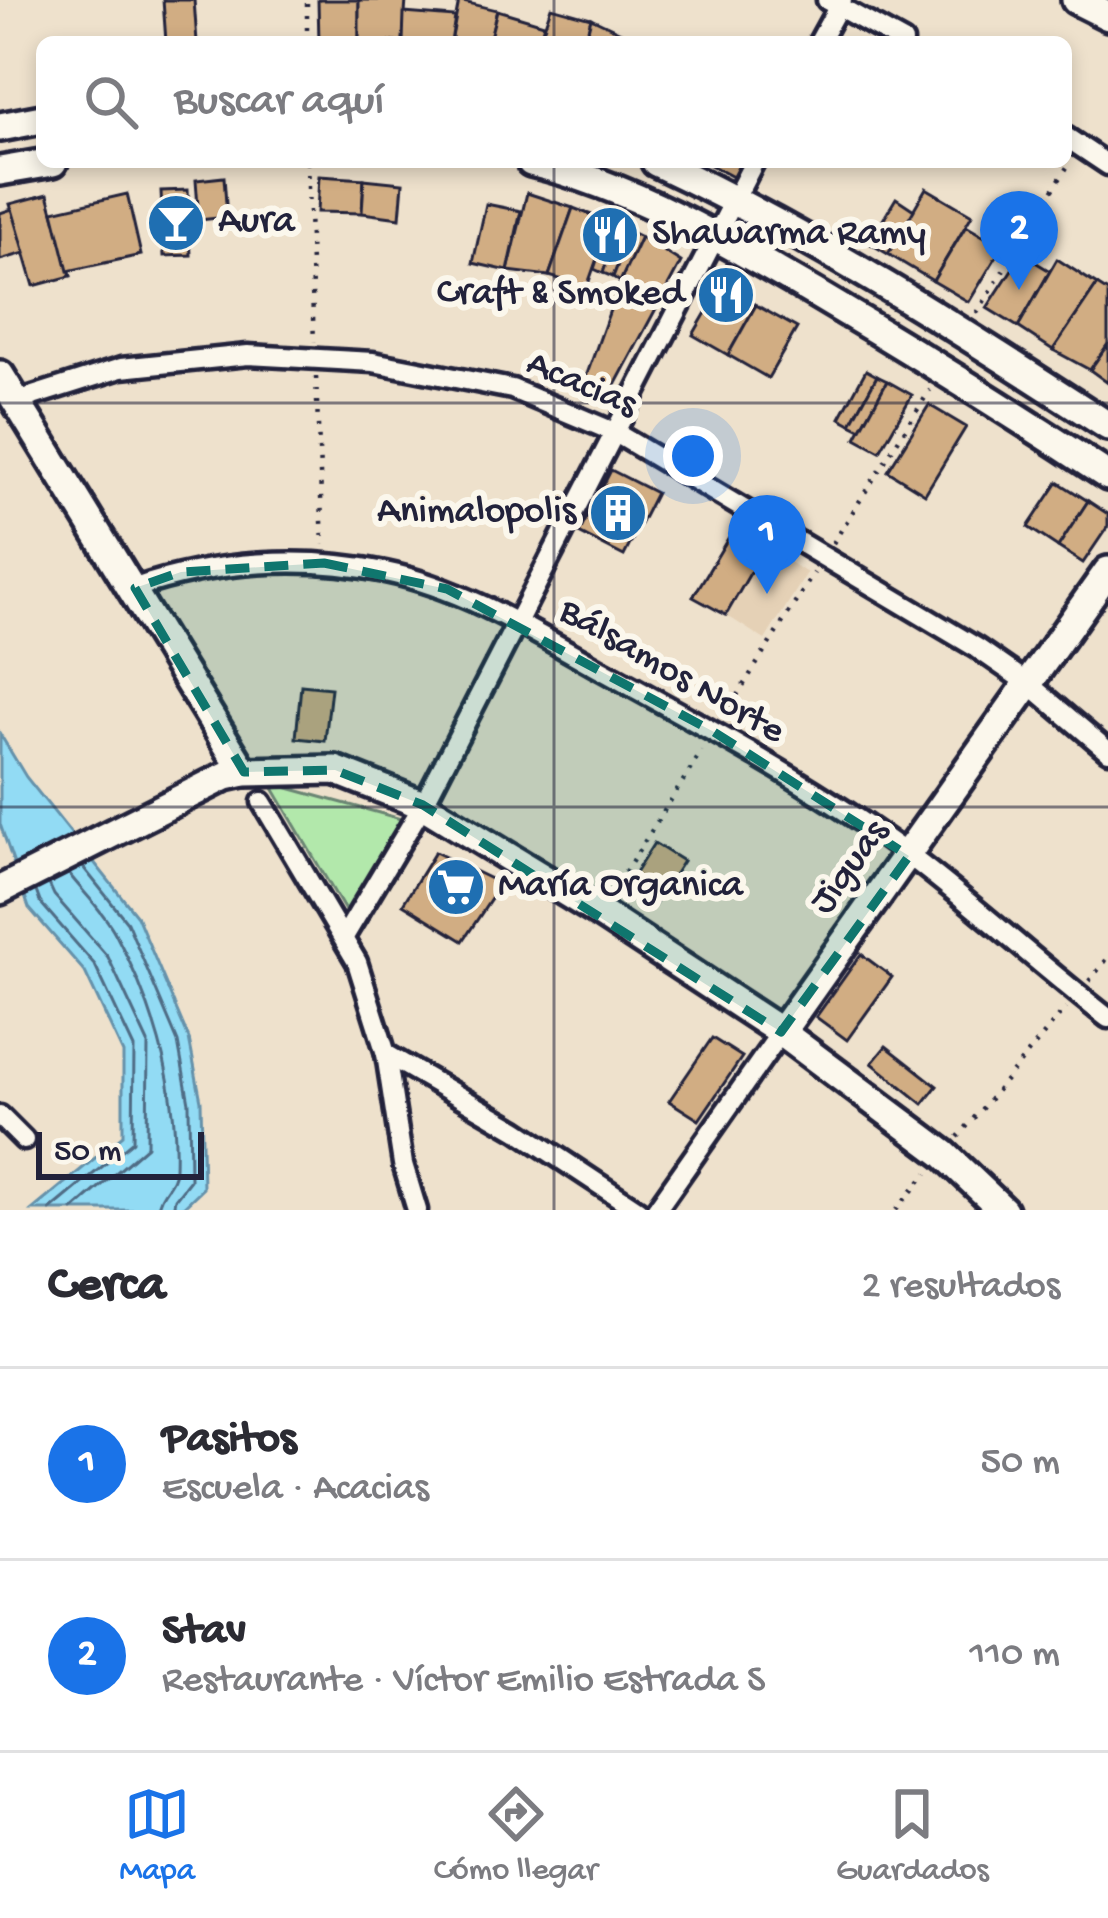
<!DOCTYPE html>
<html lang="es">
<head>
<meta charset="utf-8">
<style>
	body { margin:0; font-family:"Gochi Hand",sans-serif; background:#f7f7f7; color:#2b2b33 }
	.scale { position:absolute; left:36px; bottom:30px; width:168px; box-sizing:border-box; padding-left:12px; border:6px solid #22223b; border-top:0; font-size:33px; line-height:42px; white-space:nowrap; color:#22223b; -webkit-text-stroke:9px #fbf7ec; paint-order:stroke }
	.you { position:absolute; left:693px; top:456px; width:42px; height:42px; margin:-30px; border:9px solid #fff; border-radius:50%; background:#1a73e8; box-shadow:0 0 0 18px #1a73e833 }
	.badge { display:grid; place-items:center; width:78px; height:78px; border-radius:50%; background:#1a73e8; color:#fff; font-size:39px; font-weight:700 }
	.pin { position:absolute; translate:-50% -99px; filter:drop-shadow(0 3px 6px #0008) }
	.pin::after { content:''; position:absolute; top:63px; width:42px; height:36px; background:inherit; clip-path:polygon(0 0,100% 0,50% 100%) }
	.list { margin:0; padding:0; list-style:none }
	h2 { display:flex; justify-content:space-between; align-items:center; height:156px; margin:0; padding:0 48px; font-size:51px }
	h2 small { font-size:39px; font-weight:400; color:#7c7c81 }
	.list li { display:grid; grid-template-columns:78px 1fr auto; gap:36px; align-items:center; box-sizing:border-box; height:192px; padding:0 48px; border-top:3px solid #e1e1e2 }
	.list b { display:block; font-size:45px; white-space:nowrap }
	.list p { margin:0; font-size:39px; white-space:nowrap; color:#7c7c81 }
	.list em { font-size:39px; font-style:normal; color:#7c7c81 }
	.icon { flex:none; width:66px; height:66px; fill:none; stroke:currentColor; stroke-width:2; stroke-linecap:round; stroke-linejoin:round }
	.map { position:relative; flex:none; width:1108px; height:1210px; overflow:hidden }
	.search { position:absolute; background:#fff; box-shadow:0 6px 18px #0003; left:36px; right:36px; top:36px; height:132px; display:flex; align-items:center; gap:30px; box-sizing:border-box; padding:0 42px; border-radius:18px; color:#7c7c81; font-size:45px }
	.sheet { height:540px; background:#fff }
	nav { display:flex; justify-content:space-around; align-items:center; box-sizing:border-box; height:168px; border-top:3px solid #e1e1e2; background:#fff; font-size:33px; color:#7c7c81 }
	nav a { display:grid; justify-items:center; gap:6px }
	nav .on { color:#1a73e8 }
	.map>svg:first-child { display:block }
	.built { fill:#e5d1b6 }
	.green { fill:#b2e8ab; stroke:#6a8573; stroke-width:3 }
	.water { fill:#92dbf4; stroke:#6591aa; stroke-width:3 }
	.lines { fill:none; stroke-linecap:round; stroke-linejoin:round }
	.shore { stroke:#4f6c85; stroke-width:3 }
	.building { fill:#d1ad83; stroke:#22223b; stroke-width:3 }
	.street-casing { stroke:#22223b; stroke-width:27 }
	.secondary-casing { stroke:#22223b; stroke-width:36 }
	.path { stroke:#22223b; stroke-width:4.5; stroke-dasharray:3 9; stroke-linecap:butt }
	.street { stroke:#fbf7ec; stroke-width:18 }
	.secondary { stroke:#fbf7ec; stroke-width:27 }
	.marked { fill:#0f766e; fill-opacity:0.2; stroke:#0f766e; stroke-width:9; stroke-dasharray:24 15; stroke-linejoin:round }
	.grid { fill:none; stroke:#22223b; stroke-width:3; stroke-opacity:0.55 }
	.labels { text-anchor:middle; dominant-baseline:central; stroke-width:12; stroke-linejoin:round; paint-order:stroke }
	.poi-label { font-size:39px; fill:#22223b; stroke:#fbf7ec; text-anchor:start }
	.street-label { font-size:39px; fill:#22223b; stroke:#fbf7ec }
</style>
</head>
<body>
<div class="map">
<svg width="1108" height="1210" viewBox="0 0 1108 1210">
	<rect width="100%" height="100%" fill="#eee1cc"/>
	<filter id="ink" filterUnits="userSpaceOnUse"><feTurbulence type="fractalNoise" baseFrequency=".00833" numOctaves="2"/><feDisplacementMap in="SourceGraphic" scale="24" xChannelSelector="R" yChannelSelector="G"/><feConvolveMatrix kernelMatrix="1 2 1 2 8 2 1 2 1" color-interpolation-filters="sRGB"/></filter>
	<g filter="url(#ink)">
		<!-- built -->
		<path class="built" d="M768,549L807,573L765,640L726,615Z"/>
		<!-- green -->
		<path class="green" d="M270,783L401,819L347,914Z"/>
		<!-- water -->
		<path class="water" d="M0,734L26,777L137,916L189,1039L201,1101L203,1188L180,1210H32L123,1135V1053L85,972L29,908L0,824Z"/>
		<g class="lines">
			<!-- shore -->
			<g class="shore">
				<path d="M83,867L127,922L178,1042L189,1103L190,1180L175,1199L173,1210"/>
				<path d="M69,874C84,893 104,912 115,933C154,1006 178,1086 175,1169C175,1185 159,1192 158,1210"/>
				<path d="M49,884L54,895L108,957L148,1043L147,1146L73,1210"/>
				<path d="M36,891L40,902L95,965L134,1048L133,1141L50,1210"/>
			</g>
		</g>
		<!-- building -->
		<g class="building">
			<path d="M163,0H194L197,42H166Z"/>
			<path d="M318,0H359V42H319Z"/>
			<path d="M359,0H406L403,42H359Z"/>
			<path d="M459,1L497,10L489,42H451Z"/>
			<path d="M551,7L591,18L585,42H539Z"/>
			<path d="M497,10L544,24L539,42H489Z"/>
			<path d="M404,13L455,17L451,42H403Z"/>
			<path d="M591,18L623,33L620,42H585Z"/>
			<path d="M705,162H742L733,177Z"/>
			<path d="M319,176L364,179L362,213L317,212Z"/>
			<path d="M224,177L227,217L199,220L196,180Z"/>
			<path d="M364,179L403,183L400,218L362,213Z"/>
			<path d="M926,188L972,215L933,281L888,254Z"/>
			<path d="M188,190L191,255L164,256L161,191Z"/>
			<path d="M527,193L573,208L549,276L508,271Z"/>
			<path d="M48,194L71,276L34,286L10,204Z"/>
			<path d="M127,194L141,255L68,271L53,211Z"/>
			<path d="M896,198L914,210L888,254L869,243Z"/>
			<path d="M486,204L521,211L508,271L473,263Z"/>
			<path d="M573,208L610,222L587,287L549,276Z"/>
			<path d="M12,209L25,253L0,260V213Z"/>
			<path d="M610,222L619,227L603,273L594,269Z"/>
			<path d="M966,226L1002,247L969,302L933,281Z"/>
			<path d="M619,227L631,232L613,277L603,273Z"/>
			<path d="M631,232L641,237L620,282L613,277Z"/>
			<path d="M641,237L681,262L606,402L582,388L620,282Z"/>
			<path d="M1022,254L1050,271L1018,327L987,308Z"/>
			<path d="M1057,259L1097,285L1053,350L1018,327Z"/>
			<path d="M722,285L756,305L728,355L693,335Z"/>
			<path d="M1097,285L1108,292V344L1090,370L1053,350Z"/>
			<path d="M756,305L797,328L768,378L728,355Z"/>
			<path d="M1108,344V383L1090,370Z"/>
			<path d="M866,370L877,376L851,424L840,418Z"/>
			<path d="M877,376L887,381L861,429L851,424Z"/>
			<path d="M887,381L912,395L880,451L856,438Z"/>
			<path d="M929,405L966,427L925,494L888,471Z"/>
			<path d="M611,470L656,493L624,556L579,533Z"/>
			<path d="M1058,482L1088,501L1058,547L1028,527Z"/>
			<path d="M1088,501L1108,514V526L1083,563L1058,547Z"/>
			<path d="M733,530L764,549L726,615L693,597Z"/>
			<path d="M301,685L331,688L325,741L296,738Z"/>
			<path d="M654,843L683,861L654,906L625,889Z"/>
			<path d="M435,852L501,884L463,941L403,904Z"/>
			<path d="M861,954L892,977L847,1040L816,1017Z"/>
			<path d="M712,1038L742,1057L699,1120L669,1101Z"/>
			<path d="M886,1046L937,1086L923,1104L872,1063Z"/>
		</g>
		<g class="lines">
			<defs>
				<g id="street">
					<path d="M827,0L903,42"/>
					<path d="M819,42L842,0"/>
					<path d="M1066,137L1108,165"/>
					<path d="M17,401L121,368L248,355L373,362L512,389L614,432L977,648L1029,684L1108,751"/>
					<path d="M135,588C214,561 303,555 385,572C463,588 532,631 600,669C705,727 815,785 911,857C978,908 1041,966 1108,1018"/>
					<path d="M262,802L357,962L386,1054L403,1164L417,1210"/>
					<path d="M344,937L423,805L754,162"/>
					<path d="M386,1054L517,1130L638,1210"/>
					<path d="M0,1116L24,1140"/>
					<path d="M656,1210L781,1032"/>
				</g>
				<g id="secondary">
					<path d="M1076,0L1108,16"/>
					<path d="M0,127L42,119"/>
					<path d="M531,162C631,186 724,240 813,292C913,351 1011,412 1108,476"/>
					<path d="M656,162C814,236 962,331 1108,426"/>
					<path d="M0,171L53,162"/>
					<path d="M0,375L244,772"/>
					<path d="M0,890L226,776L244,772L335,770L423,805L600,913L781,1032L944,1154L1003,1210"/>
					<path d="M781,1032L1108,571"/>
				</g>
			</defs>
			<!-- street casing -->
			<use href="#street" class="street-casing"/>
			<!-- secondary casing -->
			<use href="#secondary" class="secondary-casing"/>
			<!-- path -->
			<g class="path">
				<path d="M307,42V0"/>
				<path d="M307,162L314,342"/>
				<path d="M977,313L1069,164"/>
				<path d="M316,377L323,545"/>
				<path d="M833,543L930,390"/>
				<path d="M724,716L814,573"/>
				<path d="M612,893L702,751"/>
				<path d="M1089,981L1108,958"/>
				<path d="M958,1137L1066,1008"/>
				<path d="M896,1210L927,1173"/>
			</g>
			<!-- street -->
			<use href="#street" class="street"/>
			<!-- secondary -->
			<use href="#secondary" class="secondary"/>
		</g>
	</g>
	<!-- marked area -->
	<path class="marked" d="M324,563L447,589L714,732L909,856L781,1032L423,805L335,770L244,772L135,588L181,572Z"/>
	<!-- grid -->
	<path class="grid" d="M554,0V42M554,162V1210M0,403H1108M0,807H1108"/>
	<!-- icons -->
	<defs>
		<symbol id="bar-disc" viewBox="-11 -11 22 22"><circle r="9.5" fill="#1f6fb2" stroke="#fbf7ec"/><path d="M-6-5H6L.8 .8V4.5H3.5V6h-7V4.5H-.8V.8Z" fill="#fff"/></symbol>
		<symbol id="restaurant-disc" viewBox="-11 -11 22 22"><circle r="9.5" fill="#1f6fb2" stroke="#fbf7ec"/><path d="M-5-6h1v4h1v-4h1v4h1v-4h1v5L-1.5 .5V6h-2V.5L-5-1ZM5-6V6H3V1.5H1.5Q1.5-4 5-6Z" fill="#fff"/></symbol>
		<symbol id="building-disc" viewBox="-11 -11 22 22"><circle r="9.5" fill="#1f6fb2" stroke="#fbf7ec"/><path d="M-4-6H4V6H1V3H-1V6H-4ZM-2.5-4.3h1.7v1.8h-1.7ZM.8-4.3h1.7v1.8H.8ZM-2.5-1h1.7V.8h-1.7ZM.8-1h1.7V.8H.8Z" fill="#fff"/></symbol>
		<symbol id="supermarket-disc" viewBox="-11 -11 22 22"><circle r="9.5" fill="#1f6fb2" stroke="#fbf7ec"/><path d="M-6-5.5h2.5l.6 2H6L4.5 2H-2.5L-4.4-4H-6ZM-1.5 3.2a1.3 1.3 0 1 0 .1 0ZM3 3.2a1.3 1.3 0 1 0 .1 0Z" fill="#fff"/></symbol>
	</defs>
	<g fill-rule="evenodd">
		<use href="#bar-disc" x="143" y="190" width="66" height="66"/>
		<use href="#restaurant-disc" x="577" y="202" width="66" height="66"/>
		<use href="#restaurant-disc" x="693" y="262" width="66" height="66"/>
		<use href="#building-disc" x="585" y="480" width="66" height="66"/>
		<use href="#supermarket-disc" x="423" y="854" width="66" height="66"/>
	</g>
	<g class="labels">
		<!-- poi labels -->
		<g class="poi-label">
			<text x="218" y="223">Aura</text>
			<text x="652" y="235">Shawarma Ramy</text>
			<text x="684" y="295" text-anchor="end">Craft &amp; Smoked</text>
			<text x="576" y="513" text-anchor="end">Animalopolis</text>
			<text x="498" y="887">María Organica</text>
		</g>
		<!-- street labels -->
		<g class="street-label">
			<text transform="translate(581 386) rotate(23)">Acacias</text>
			<text transform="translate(671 673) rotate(30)">Bálsamos Norte</text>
			<text transform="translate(851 868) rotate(-54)">Jiguas</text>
		</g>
	</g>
</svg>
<div class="scale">50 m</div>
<div class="you"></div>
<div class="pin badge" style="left:767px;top:594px">1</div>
<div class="pin badge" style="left:1019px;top:290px">2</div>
<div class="search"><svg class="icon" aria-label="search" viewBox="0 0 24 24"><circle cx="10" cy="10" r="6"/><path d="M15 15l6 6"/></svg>Buscar aquí</div>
</div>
<section class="sheet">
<h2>Cerca<small>2 resultados</small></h2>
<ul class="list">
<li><span class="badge">1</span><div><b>Pasitos</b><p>Escuela · Acacias</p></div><em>50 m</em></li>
<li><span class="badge">2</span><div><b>Stav</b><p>Restaurante · Víctor Emilio Estrada S</p></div><em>110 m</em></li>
</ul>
</section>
<nav>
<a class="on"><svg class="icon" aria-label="map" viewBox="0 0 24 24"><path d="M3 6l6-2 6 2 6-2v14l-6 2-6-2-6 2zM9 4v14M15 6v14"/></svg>Mapa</a>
<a><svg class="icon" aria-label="directions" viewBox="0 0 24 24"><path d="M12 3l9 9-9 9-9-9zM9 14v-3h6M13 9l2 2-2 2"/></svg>Cómo llegar</a>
<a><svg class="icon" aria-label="saved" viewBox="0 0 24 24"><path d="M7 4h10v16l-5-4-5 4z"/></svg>Guardados</a>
</nav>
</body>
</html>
